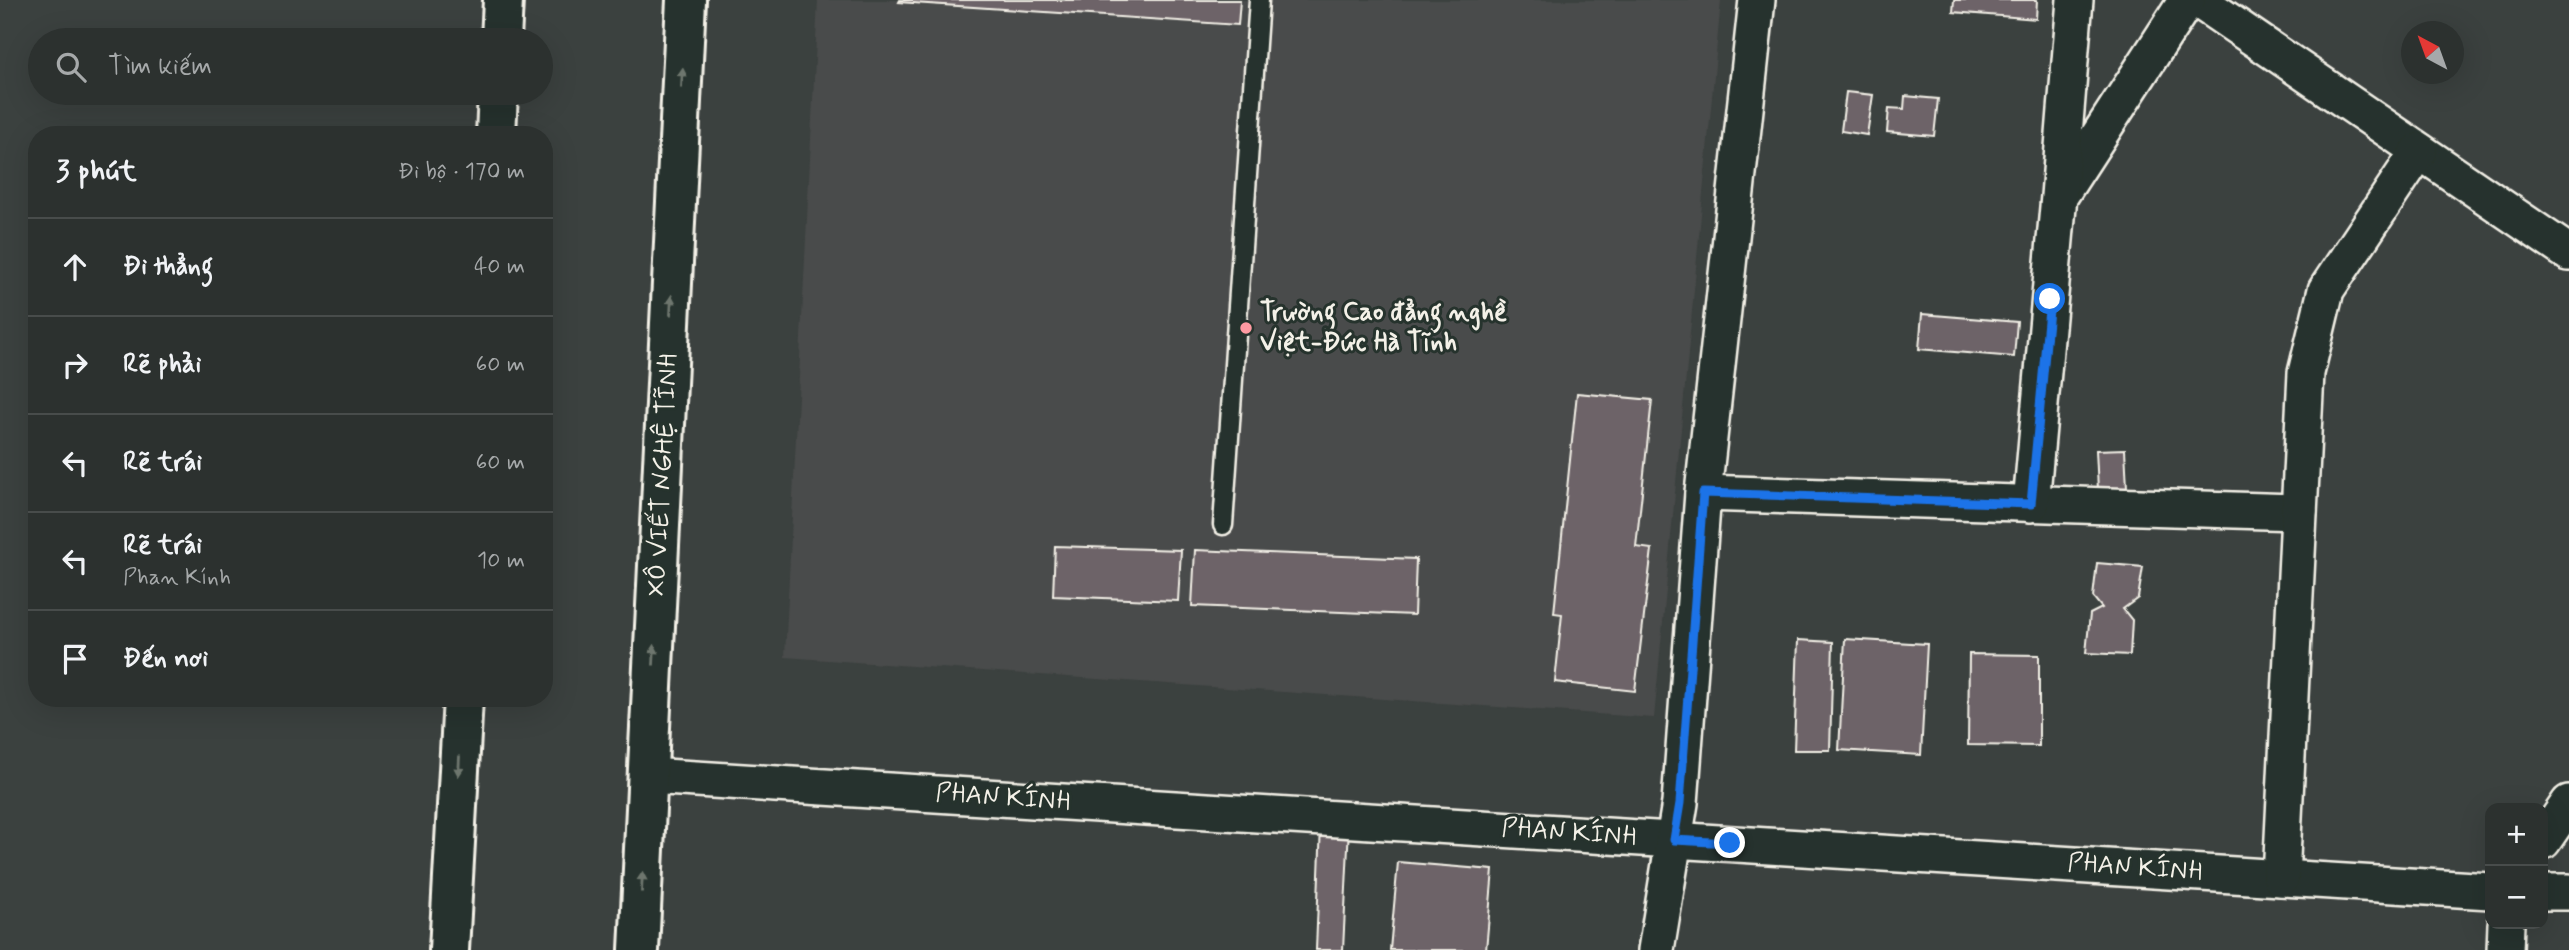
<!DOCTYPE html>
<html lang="vi">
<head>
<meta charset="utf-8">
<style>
	body { margin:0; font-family:Mynerve,sans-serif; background:#383d3b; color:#f1f3f6 }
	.controls { position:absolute; right:21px; bottom:21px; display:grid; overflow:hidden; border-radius:14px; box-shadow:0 7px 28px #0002 }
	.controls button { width:63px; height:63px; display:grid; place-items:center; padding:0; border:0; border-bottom:2px solid #484c4b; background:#2c312f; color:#f1f3f6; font:35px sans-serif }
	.compass { position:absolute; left:2401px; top:21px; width:63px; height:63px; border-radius:50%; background:#2c312f; box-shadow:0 7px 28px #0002; rotate:319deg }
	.stop { position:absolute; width:21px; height:21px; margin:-16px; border:5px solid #1a73e8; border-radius:50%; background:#fff }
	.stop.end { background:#1a73e8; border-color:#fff; box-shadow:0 2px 7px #0008 }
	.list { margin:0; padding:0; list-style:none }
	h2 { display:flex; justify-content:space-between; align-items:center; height:91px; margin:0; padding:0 28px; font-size:30px }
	h2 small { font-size:23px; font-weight:400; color:#a6a9aa }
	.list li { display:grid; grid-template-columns:46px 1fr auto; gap:21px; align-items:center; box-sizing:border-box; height:98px; padding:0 28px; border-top:2px solid #484c4b }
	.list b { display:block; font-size:26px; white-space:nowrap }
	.list p { margin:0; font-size:23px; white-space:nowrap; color:#a6a9aa }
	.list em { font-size:23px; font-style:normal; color:#a6a9aa }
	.icon { flex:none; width:38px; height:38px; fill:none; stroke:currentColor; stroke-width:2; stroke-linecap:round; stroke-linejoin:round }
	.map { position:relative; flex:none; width:2569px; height:950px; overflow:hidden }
	.search { position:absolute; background:#2c312f; box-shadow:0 7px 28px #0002; left:28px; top:28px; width:525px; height:77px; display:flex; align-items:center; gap:18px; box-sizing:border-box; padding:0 24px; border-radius:38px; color:#a6a9aa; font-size:26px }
	.panel { position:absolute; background:#2c312f; box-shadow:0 7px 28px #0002; left:28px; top:126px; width:525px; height:581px; border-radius:28px }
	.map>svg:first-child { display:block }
	.built { fill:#4a4b4b }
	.building { fill:#6d6368; stroke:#f4f1e8; stroke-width:2 }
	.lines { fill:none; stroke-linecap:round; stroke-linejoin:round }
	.service-casing { stroke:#f4f1e8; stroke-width:23 }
	.minor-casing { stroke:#f4f1e8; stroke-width:40 }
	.tertiary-casing { stroke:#f4f1e8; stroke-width:44 }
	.service { stroke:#26332d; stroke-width:18 }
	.minor { stroke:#26332d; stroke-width:35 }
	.tertiary { stroke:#26332d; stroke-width:38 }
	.oneway { fill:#6e766e }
	.route { stroke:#1a73e8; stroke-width:9 }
	.poi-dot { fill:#ff9aa2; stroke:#26332d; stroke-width:2.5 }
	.labels { text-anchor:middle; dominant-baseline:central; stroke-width:6; stroke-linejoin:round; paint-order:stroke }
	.poi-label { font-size:26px; font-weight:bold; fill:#f4f1e8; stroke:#26332d; text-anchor:start }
	.street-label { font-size:26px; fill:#f4f1e8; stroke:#26332d }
</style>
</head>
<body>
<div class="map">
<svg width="2569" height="950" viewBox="0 0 2569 950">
	<rect width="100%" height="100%" fill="#3b413f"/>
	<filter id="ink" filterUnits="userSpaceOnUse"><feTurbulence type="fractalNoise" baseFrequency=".0143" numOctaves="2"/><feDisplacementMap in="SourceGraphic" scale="14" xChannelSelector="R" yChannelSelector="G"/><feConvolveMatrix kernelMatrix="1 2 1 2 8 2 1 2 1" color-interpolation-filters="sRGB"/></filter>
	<g filter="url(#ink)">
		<!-- built -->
		<path class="built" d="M818,0H1721L1654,718L785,657Z"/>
		<!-- building -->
		<g class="building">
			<path d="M900,0H1240L1238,25L899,2Z"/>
			<path d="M1954,0H2037L2036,19L1953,12Z"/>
			<path d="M1846,92L1873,95L1867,135L1841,131Z"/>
			<path d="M1905,96L1938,99L1934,136L1887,132L1889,108L1904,109Z"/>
			<path d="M1922,314L2017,322L2014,357L1919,349Z"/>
			<path d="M1577,393L1652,400L1636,547L1652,549L1635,691L1555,682L1562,614L1554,613Z"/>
			<path d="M2125,449L2127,488L2098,490L2096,450Z"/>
			<path d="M1055,546L1181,550L1178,601L1053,596Z"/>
			<path d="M1195,550L1416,559L1414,615L1192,606Z"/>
			<path d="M2097,563L2143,567L2138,598L2123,609L2132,620L2130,655L2086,653L2090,614L2102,608L2093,597Z"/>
			<path d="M1845,639L1927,644L1921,755L1839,750Z"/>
			<path d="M1798,640L1833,642L1830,750H1794Z"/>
			<path d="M1969,654L2039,655V746L1968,745Z"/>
			<path d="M1321,825L1349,826L1343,950H1316Z"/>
			<path d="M1398,862L1493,870L1486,950H1390Z"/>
		</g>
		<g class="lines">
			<defs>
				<path id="service" d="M1223,525L1259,0"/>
				<g id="minor">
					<path d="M2198,0L2569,253"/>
					<path d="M2061,194L2187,0"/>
					<path d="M1703,493L2299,512"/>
					<path d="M2031,504L2059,196L2075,0"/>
					<path d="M648,776L2490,891"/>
					<path d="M2543,841L2569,803"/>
					<path d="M2281,878L2306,373L2326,290L2419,151"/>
					<path d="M2543,892H2569"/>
					<path d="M1656,950L1680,803L1703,493L1757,0"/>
					<path d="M2505,950L2506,924"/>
				</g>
				<g id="tertiary">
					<path d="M501,40L503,0"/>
					<path d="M496,135L498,93"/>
					<path d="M449,950L463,698"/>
					<path d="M639,950L686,0"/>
				</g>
			</defs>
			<!-- service casing -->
			<use href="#service" class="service-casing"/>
			<!-- minor casing -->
			<use href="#minor" class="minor-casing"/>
			<!-- tertiary casing -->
			<use href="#tertiary" class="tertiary-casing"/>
			<!-- service -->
			<use href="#service" class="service"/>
			<!-- minor -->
			<use href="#minor" class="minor"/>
			<!-- tertiary -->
			<use href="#tertiary" class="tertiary"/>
		</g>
		<!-- one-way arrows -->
		<defs><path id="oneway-solid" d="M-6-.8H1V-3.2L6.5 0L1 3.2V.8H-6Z" transform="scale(1.75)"/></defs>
		<g class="oneway">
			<use href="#oneway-solid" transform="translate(682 78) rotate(-87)"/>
			<use href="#oneway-solid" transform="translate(671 305) rotate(-87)"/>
			<use href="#oneway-solid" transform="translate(654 655) rotate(-87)"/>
			<use href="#oneway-solid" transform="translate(459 766) rotate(93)"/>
			<use href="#oneway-solid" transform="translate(642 882) rotate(-87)"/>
		</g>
	</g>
	<g class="lines" filter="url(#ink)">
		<!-- route -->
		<path class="route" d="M1730,843L1674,840L1680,803L1703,493L2031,504L2050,299"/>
	</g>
	<!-- markers -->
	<circle class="poi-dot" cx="1246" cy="328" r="7"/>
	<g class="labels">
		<!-- poi labels -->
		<g class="poi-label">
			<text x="1260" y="313">Trường Cao đẳng nghề<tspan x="1260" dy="30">Việt-Đức Hà Tĩnh</tspan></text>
		</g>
		<!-- street labels -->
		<g class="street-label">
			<text transform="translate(663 475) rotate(-87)">XÔ VIẾT NGHỆ TĨNH</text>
			<text transform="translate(1003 798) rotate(4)">PHAN KÍNH</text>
			<text transform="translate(1569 833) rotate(4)">PHAN KÍNH</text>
			<text transform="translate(2135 868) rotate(4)">PHAN KÍNH</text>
		</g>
	</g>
</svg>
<div class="controls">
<button>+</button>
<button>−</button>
</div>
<svg class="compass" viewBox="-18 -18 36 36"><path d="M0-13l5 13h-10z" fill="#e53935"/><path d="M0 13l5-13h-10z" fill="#a6a9aa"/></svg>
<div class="stop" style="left:2050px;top:299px"></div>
<div class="stop end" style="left:1730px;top:843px"></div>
<div class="search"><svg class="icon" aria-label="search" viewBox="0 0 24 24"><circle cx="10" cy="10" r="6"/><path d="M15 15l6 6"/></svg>Tìm kiếm</div>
<section class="panel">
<h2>3 phút<small>Đi bộ · 170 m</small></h2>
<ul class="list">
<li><svg class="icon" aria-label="ahead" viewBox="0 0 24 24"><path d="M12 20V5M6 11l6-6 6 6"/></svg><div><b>Đi thẳng</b></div><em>40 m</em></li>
<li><svg class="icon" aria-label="right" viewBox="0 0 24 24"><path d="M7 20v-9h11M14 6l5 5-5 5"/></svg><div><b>Rẽ phải</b></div><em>60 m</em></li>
<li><svg class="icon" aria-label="left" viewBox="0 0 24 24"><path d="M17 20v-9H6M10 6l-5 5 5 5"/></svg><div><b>Rẽ trái</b></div><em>60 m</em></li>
<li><svg class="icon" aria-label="left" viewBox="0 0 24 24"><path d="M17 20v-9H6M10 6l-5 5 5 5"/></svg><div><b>Rẽ trái</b><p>Phan Kính</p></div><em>10 m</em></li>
<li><svg class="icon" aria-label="arrive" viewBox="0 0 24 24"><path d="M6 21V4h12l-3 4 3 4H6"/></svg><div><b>Đến nơi</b></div></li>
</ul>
</section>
</div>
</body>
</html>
